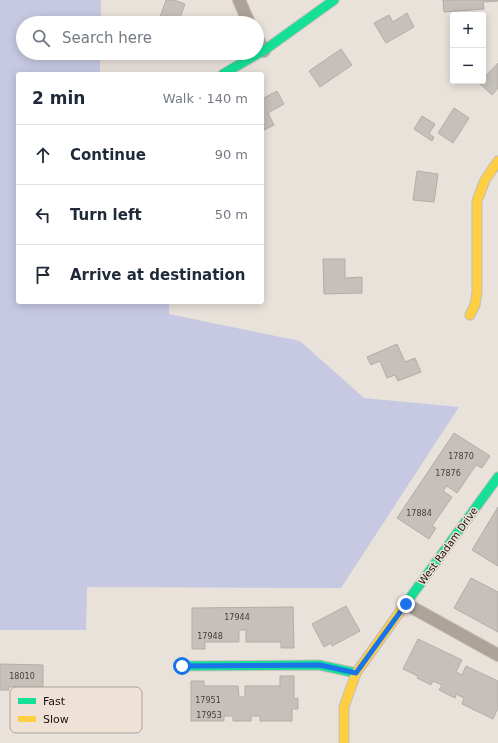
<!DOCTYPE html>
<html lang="en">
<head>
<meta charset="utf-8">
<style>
	body { margin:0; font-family:"DejaVu Sans",sans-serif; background:#f2f2f3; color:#1f2937 }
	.controls { position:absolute; right:12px; top:12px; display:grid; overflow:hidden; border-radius:4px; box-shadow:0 2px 10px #0003 }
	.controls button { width:36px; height:36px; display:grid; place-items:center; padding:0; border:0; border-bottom:1px solid #e0e1e3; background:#fff; color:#1f2937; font:20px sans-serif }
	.stop { position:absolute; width:12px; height:12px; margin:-9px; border:3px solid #1a73e8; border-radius:50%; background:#fff }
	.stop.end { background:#1a73e8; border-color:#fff; box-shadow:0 1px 4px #0008 }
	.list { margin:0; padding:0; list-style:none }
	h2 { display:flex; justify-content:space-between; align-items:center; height:52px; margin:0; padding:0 16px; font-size:17px }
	h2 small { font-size:13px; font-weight:400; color:#747a83 }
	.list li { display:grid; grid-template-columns:26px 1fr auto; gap:12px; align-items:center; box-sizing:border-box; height:60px; padding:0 16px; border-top:1px solid #e0e1e3 }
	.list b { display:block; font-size:15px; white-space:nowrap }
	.list em { font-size:13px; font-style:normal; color:#747a83 }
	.icon { flex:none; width:22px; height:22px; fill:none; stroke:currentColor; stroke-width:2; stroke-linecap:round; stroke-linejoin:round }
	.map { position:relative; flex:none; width:498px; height:743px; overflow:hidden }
	.search { position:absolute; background:#fff; box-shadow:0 2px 10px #0003; left:16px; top:16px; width:248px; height:44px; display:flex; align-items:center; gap:10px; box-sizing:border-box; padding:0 14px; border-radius:22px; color:#747a83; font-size:15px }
	.panel { position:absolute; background:#fff; box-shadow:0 2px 10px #0003; left:16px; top:72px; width:248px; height:232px; border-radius:4px }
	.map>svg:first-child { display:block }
	.green { fill:#c7c9e3 }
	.building { fill:#c6c0bb; stroke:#b2ada7 }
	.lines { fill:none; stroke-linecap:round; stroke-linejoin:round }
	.street-casing { stroke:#c3bdb7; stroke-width:14 }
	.fast-casing { stroke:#c3bdb7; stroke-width:11 }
	.slow-casing { stroke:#c3bdb7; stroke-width:11 }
	.street { stroke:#aea398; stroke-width:12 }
	.fast { stroke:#16e098; stroke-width:9 }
	.slow { stroke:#ffcf43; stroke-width:9 }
	.route { stroke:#1a73e8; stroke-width:5 }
	.labels { text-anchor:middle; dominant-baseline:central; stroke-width:3; stroke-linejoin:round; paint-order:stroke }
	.number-label { font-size:8px; fill:#443e3a }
	.street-label { font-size:10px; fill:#18130f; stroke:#efe1d5 }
	.key { fill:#efe1d5; stroke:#aea39a; stroke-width:1 }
	.key-label { font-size:11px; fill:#18130f }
</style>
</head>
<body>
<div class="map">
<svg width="498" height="743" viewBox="0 0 498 743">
	<rect width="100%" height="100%" fill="#e9e2db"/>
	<!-- green -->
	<path class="green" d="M0,0H101V23H23V53H100V74H18V302H169V314L300,341L364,398L459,407L341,588L87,587L86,630H0Z"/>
	<!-- building -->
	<g class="building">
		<path d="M166,0H174L185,4L178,23H158Z"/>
		<path d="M443,0H498V1L483,2L484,9L444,12Z"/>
		<path d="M407,13L414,27L386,43L374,23L389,15L393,22Z"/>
		<path d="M341,49L352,65L320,87L309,71Z"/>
		<path d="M498,63V88L492,95L479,83L483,81V79Z"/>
		<path d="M277,91L284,104L268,113L274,125L262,131V99Z"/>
		<path d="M454,108L469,118L453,143L438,133Z"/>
		<path d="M422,116L435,124L429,134L434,137L432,141L414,129Z"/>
		<path d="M417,171L438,174L434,202L413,200Z"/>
		<path d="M323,259H345V278L362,277V293L324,294Z"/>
		<path d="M397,344L405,362L415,358L421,372L398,381L395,375L387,378L380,361L371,365L367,357Z"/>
		<path d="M454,433L490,456L482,468L476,465L457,493L447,486L443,491L452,497L432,526L436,528L429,539L397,518Z"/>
		<path d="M498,507V566L472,550Z"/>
		<path d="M471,578L498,592V632L454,608Z"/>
		<path d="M346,606L360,631L332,646L331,643L324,647L312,624Z"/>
		<path d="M293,607L294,648H281V642H246V630H239V642H205V649H192V608Z"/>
		<path d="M418,639L462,660L456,672L462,675L466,666L498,681V708L493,719L462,704L464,698L456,694L455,698L439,690L442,685L433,681L431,685L417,678L418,676L403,669Z"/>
		<path d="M0,664L43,665V687H8L9,690H0Z"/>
		<path d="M280,676H294V699L298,698V709H292V721H260V716H251V721H233V716H224V721H191V681H204V686H238L239,697H245V686H280Z"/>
	</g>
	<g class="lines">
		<defs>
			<g id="street">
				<path d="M239,0L249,23"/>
				<path d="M257,38L264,51"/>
				<path d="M406,604L498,655"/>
			</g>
			<g id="fast">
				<path d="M223,74L266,49L334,0"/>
				<path d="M404,606L498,477"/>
				<path d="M182,666L319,665L356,673"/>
			</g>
			<g id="slow">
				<path d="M470,315L475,305L477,292V201L485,180L498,161"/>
				<path d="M344,743V707L356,673L404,606"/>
			</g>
		</defs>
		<!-- street casing -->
		<use href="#street" class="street-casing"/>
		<!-- fast casing -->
		<use href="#fast" class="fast-casing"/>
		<!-- slow casing -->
		<use href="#slow" class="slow-casing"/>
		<!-- street -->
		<use href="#street" class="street"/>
		<!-- fast -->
		<use href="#fast" class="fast"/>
		<!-- slow -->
		<use href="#slow" class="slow"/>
	</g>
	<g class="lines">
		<!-- route -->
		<path class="route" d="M182,666L320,665L356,673L406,604"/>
	</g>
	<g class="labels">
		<!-- number labels -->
		<g class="number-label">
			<text x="461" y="456">17870</text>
			<text x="448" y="473">17876</text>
			<text x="419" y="513">17884</text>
			<text x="237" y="617">17944</text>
			<text x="210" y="636">17948</text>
			<text x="22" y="676">18010</text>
			<text x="208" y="700">17951</text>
			<text x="209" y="715">17953</text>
		</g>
		<!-- street labels -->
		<g class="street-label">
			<text transform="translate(448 546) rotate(-54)">West Radam Drive</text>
		</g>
	</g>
	<!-- legend -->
	<rect x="10" y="687" width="132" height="46" rx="6" class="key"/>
	<rect x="18" y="698" width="18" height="6" fill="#16e098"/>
	<rect x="18" y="716" width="18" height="6" fill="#ffcf43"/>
	<g class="key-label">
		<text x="43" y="705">Fast</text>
		<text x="43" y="723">Slow</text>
	</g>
</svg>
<div class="controls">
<button>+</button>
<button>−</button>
</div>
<div class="stop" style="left:182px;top:666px"></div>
<div class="stop end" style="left:406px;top:604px"></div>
<div class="search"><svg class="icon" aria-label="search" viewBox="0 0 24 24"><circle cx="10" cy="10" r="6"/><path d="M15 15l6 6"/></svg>Search here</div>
<section class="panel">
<h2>2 min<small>Walk · 140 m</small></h2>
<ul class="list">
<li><svg class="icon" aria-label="ahead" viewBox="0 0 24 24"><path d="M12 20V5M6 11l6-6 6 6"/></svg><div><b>Continue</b></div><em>90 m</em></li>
<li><svg class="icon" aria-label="left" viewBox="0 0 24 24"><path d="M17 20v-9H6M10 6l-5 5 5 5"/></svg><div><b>Turn left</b></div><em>50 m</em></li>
<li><svg class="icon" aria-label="arrive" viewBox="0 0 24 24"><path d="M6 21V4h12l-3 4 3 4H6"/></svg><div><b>Arrive at destination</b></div></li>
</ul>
</section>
</div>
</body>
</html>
